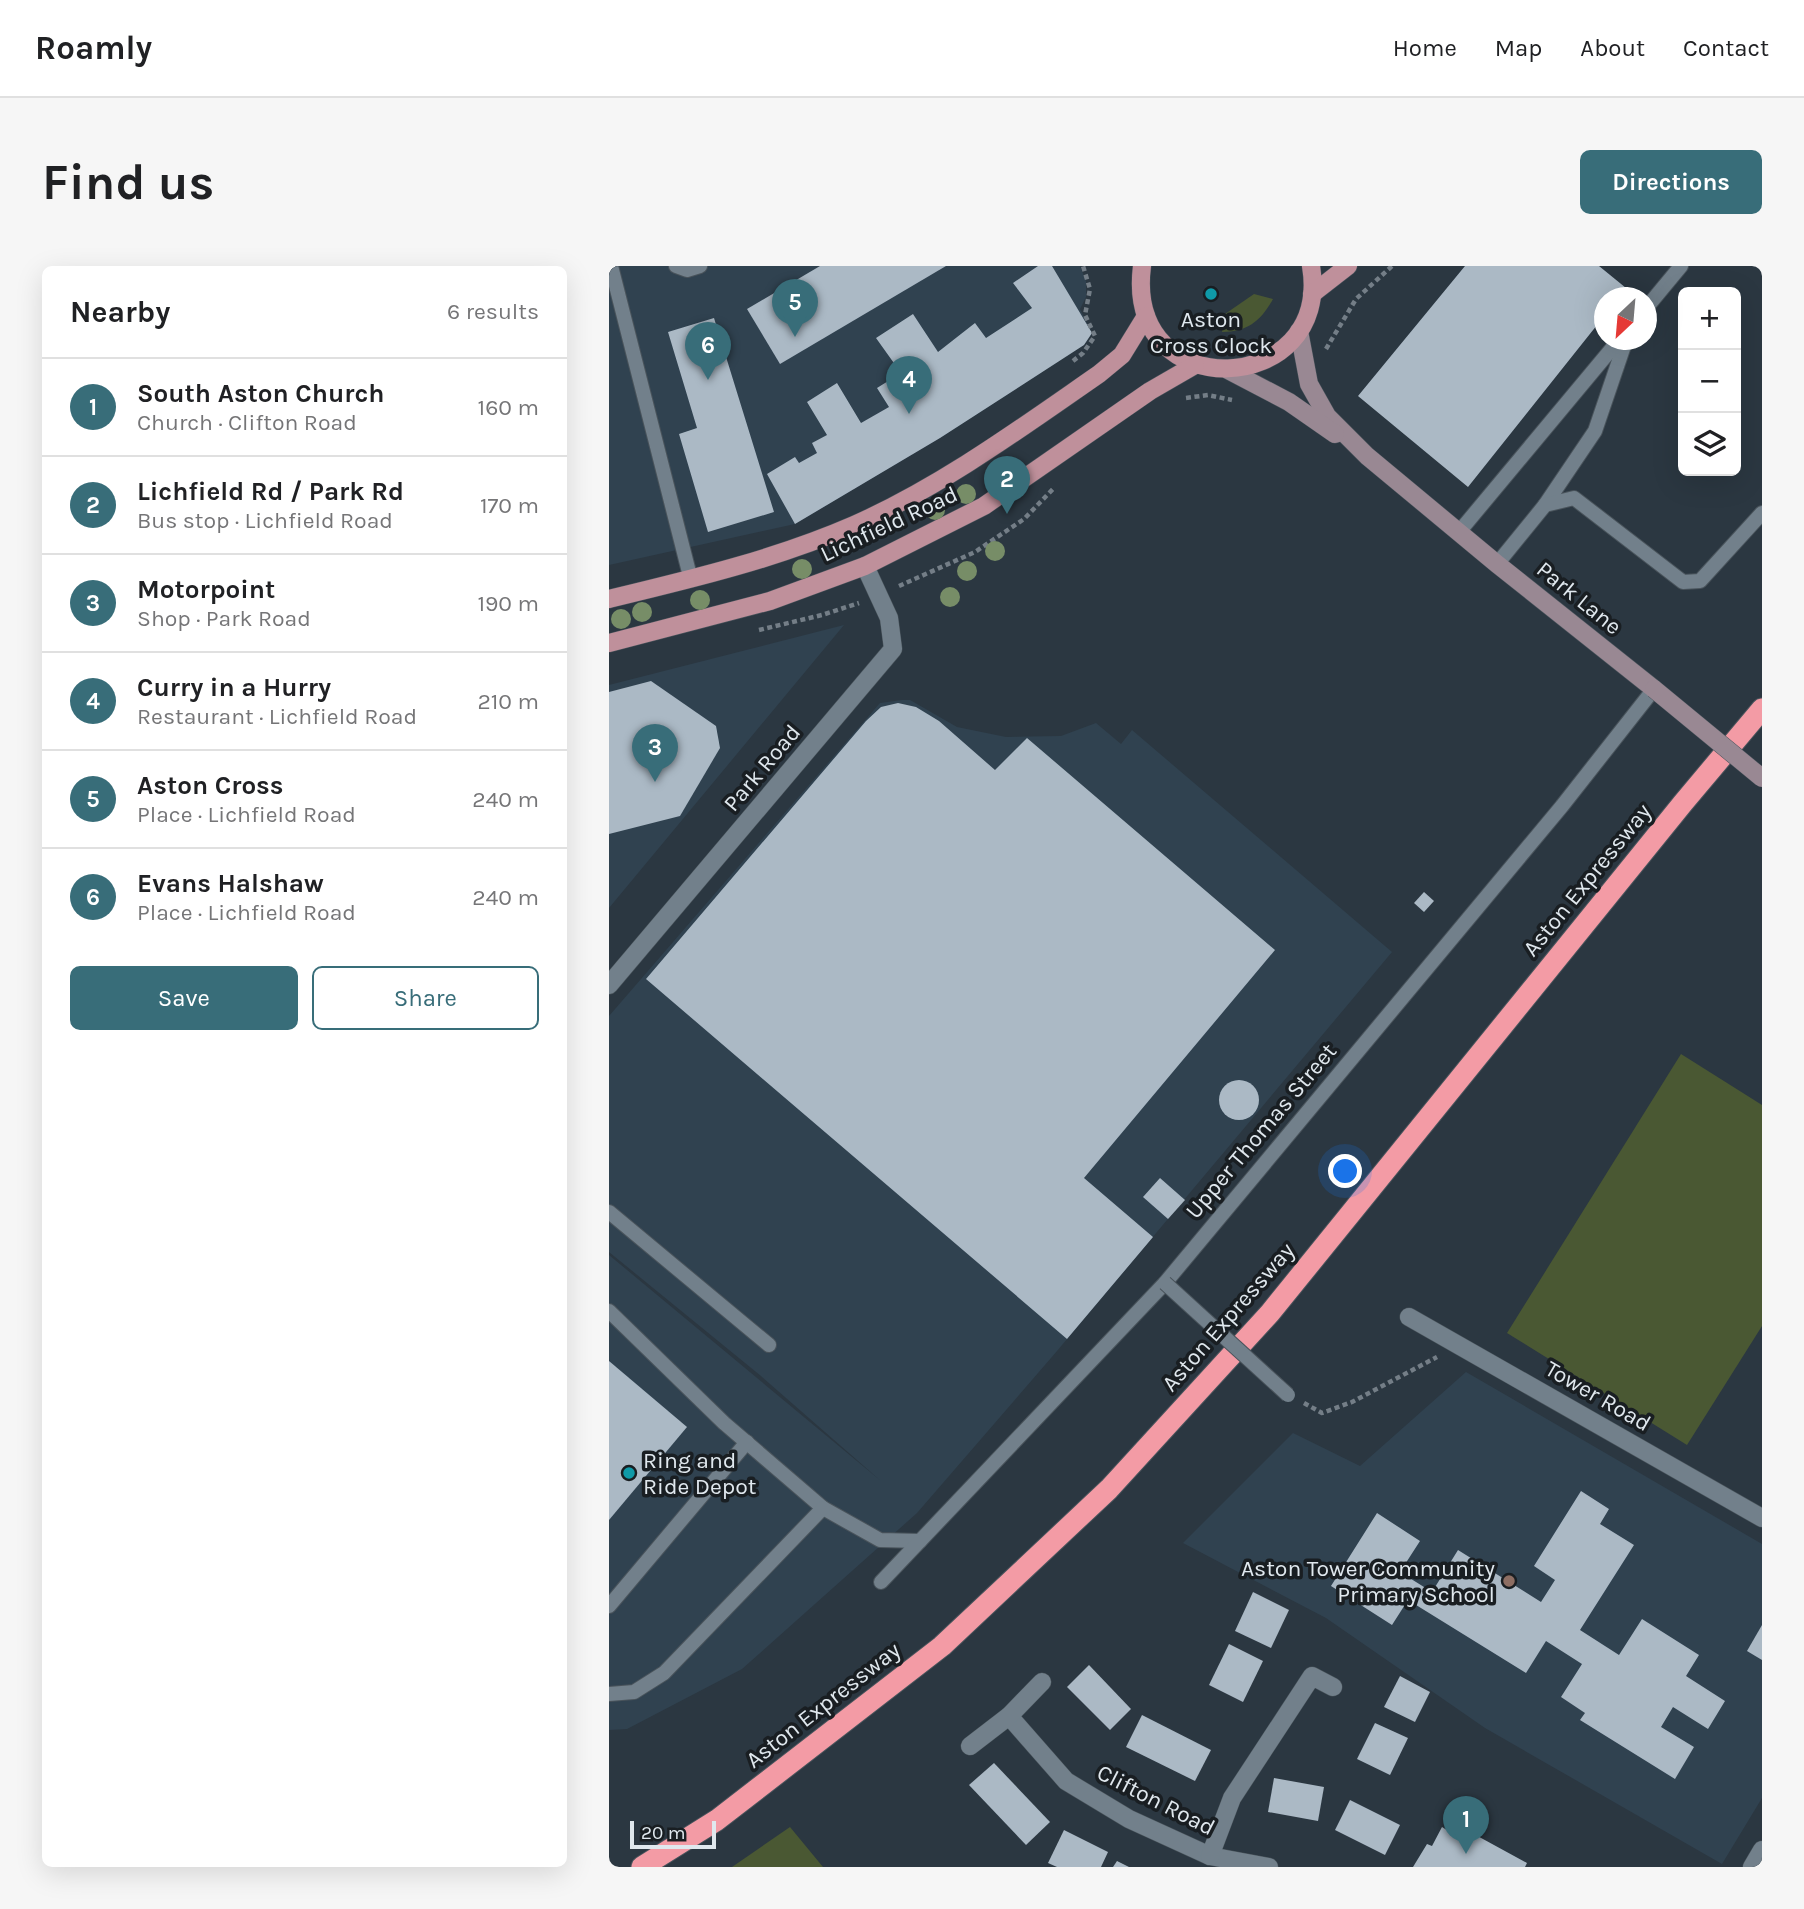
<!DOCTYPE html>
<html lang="en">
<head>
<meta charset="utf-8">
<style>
	body { margin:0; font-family:Karla,sans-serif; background:#f6f6f6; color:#202124 }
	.controls { position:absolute; right:21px; top:21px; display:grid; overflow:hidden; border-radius:10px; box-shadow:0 7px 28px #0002 }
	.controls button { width:63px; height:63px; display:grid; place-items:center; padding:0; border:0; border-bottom:2px solid #e0e0e0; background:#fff; color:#202124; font:35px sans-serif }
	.compass { position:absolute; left:985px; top:21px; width:63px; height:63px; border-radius:50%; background:#fff; box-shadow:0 7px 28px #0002; rotate:206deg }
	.scale { position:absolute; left:21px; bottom:18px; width:86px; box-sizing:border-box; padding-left:7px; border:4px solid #e0e8ee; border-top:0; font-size:19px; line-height:24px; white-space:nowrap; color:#e0e8ee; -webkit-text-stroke:5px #191e22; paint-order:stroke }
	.you { position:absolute; left:737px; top:906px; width:24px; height:24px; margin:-18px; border:5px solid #fff; border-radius:50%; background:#1a73e8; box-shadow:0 0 0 10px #1a73e833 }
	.badge { display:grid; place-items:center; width:46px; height:46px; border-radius:50%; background:#386d79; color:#fff; font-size:23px; font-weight:700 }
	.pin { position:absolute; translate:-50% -58px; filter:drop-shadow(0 2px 4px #0008) }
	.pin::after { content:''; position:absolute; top:37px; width:24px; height:21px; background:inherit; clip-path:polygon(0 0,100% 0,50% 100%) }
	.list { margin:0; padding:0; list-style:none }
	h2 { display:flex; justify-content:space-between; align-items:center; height:91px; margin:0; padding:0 28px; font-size:30px }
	h2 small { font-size:23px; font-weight:400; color:#757577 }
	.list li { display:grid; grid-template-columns:46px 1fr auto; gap:21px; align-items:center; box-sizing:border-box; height:98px; padding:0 28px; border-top:2px solid #e0e0e0 }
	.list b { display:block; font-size:26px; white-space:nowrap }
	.list p { margin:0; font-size:23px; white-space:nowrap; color:#757577 }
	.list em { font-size:23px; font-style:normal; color:#757577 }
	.actions { display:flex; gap:14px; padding:21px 28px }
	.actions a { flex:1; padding:16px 0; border:2px solid #386d79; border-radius:10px; text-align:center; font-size:24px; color:#386d79 }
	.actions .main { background:#386d79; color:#fff }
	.icon { flex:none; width:38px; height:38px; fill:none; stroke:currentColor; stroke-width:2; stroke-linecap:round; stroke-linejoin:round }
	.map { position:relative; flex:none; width:1153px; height:1601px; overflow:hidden; border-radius:10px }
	header { display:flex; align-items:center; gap:42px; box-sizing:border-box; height:98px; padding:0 35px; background:#fff; border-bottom:2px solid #e0e0e0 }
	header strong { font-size:33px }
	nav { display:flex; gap:38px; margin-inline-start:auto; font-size:24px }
	.intro { display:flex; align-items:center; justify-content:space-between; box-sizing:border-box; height:168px; padding:0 42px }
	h1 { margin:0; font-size:49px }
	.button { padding:18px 32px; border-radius:10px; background:#386d79; color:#fff; font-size:24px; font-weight:700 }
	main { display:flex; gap:42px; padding:0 42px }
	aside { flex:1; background:#fff; border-radius:10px; box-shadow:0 7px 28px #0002 }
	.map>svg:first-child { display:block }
	.built { fill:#304250 }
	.green { fill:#4a5833 }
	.building { fill:#abb9c5 }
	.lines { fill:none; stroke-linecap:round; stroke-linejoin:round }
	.service-casing { stroke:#49535b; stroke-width:16 }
	.minor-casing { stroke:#49535b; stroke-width:19 }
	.secondary-casing { stroke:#49535b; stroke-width:19 }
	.primary-casing { stroke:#49535b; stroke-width:19 }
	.motorway-casing { stroke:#49535b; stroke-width:23 }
	.path { stroke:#747e87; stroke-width:4.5; stroke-dasharray:5 3.5; stroke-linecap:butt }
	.service { stroke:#72808b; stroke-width:14 }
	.minor { stroke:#72808b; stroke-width:18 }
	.secondary { stroke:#998893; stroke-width:18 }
	.primary { stroke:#bf909b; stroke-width:18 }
	.motorway { stroke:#f39ba5; stroke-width:21 }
	.service-bridge-casing { stroke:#49535b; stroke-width:16; stroke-linecap:butt }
	.secondary-bridge-casing { stroke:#49535b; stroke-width:19; stroke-linecap:butt }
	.service-bridge { stroke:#72808b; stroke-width:14 }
	.secondary-bridge { stroke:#998893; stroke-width:18 }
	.tree { fill:#778d67 }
	.culture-dot { fill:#0f9aa8; stroke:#191e22; stroke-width:2.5 }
	.education-dot { fill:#8d6e63; stroke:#191e22; stroke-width:2.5 }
	.labels { text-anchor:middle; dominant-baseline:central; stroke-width:7; stroke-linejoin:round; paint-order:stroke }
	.poi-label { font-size:23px; fill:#e0e8ee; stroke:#191e22 }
	.street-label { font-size:23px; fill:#e0e8ee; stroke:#191e22 }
</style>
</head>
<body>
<header>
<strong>Roamly</strong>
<nav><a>Home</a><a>Map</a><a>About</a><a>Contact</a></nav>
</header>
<div class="intro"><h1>Find us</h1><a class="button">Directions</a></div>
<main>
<aside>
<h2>Nearby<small>6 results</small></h2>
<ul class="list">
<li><span class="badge">1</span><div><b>South Aston Church</b><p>Church · Clifton Road</p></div><em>160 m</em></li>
<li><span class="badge">2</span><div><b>Lichfield Rd / Park Rd</b><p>Bus stop · Lichfield Road</p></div><em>170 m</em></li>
<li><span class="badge">3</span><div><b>Motorpoint</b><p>Shop · Park Road</p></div><em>190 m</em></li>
<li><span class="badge">4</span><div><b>Curry in a Hurry</b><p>Restaurant · Lichfield Road</p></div><em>210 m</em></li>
<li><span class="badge">5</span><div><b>Aston Cross</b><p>Place · Lichfield Road</p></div><em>240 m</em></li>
<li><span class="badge">6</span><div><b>Evans Halshaw</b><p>Place · Lichfield Road</p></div><em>240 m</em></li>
</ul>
<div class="actions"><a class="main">Save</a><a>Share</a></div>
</aside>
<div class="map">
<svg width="1153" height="1601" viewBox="0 0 1153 1601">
	<rect width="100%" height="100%" fill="#2b3741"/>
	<!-- built -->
	<g class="built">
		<path d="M0,0H471L477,15V31L471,43L483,67L475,79L331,172L186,258L0,299Z"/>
		<path d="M235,359L0,642V419Z"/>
		<path d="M293,434H301L348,461L397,471L452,470L487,457L512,478L523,464L783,686L448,1085L308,1247L133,1403L18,1463L0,1464V989L272,1215L152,1110L0,986V750L271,437Z"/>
		<path d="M857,1106L1153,1278V1532L1113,1598L876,1462L717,1352L574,1277L684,1167L751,1200Z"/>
	</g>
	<!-- green -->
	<g class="green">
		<path d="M645,28L664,33C652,55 638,66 613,66L616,48Z"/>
		<path d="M1072,788L1153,839V1060L1078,1179L898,1067Z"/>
		<path d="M181,1561L214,1601H123Z"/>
	</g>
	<!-- building -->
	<g class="building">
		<path d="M211,0H337L171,98L138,43Z"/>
		<path d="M429,0H443L483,67L475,79L331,172L186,258L158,208L186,191L190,197L208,187L203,177L218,169L198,136L228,117L252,157L280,141L268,122L292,107L267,72L304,48L329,86L366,57L377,72L423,42L404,17Z"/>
		<path d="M856,0H990L1017,22L1010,32H996V49L859,221L749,130Z"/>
		<path d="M105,52L165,246L99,266L70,168L88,162L59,66Z"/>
		<path d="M42,415L107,460L111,482L71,550L0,568V426Z"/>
		<path d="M289,437L307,441L330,455L386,504L418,472L666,684L475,912L544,971L458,1073L37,713L257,455L272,441Z"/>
		<path d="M815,626L825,635L815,646L805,637Z"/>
		<circle cx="630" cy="834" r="20"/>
		<path d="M551,912L576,934L559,953L534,931Z"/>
		<path d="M0,1095L78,1161L0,1254Z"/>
		<path d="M972,1225L1000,1243L991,1258L1025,1279L971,1364L1010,1389L1033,1353L1090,1389L1077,1410L1116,1435L1099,1463L1064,1441L1052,1461L1085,1481L1066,1513L971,1454L976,1447L952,1431L973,1398L937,1375L917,1407L799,1334L783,1359L722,1320L768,1247L811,1275L791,1306L823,1326L849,1284L932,1336L946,1314L925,1300Z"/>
		<path d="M644,1326L680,1344L662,1382L626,1365Z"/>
		<path d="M1153,1359V1394L1138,1385Z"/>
		<path d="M620,1378L654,1395L634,1436L600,1419Z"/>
		<path d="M480,1399L522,1443L501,1464L458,1421Z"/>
		<path d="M791,1410L821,1426L806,1456L775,1441Z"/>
		<path d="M533,1449L602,1484L586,1515L517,1481Z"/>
		<path d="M766,1457L799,1472L781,1509L748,1493Z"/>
		<path d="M385,1497L441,1556L417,1579L360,1519Z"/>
		<path d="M665,1512L715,1521L709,1555L659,1546Z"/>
		<path d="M741,1534L791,1559L776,1589L726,1564Z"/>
		<path d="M833,1561L857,1576L863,1567L918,1597L916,1601H804L818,1578L823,1580Z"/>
		<path d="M455,1564L499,1586L492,1601H448L439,1597Z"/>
		<path d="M508,1595L520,1601H504Z"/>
	</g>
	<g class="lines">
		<defs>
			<g id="service">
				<path d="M2,0L82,314"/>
				<path d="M67,0L78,4L91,0"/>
				<path d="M1038,41L1072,0"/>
				<path d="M936,239L986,165L1017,74"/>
				<path d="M850,266L1010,74"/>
				<path d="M888,298L936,239L965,232L1074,316L1091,315L1153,247"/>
				<path d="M0,946L160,1079"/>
				<path d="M0,1045L115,1157L214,1242L271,1274L311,1275"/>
				<path d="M272,1316L556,1017L953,540L1045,423"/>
				<path d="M0,1340L138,1176"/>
				<path d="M0,1428L25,1426L55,1407L214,1242"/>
			</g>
			<g id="minor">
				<path d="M0,719L284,383L280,352L256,300"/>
				<path d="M800,1051L1153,1252"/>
				<path d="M400,1450L457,1515L520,1553L601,1590L660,1601"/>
				<path d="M361,1480L400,1450L433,1416"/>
				<path d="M601,1590L623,1532L703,1410L724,1421"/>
				<path d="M1143,1601L1153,1584"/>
			</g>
			<g id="secondary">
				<path d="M690,65L700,118L718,150L758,190L888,298L1045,423"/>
				<path d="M619,104L680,136L726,168"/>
			</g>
			<g id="primary">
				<path d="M533,0C515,142 724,131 702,0"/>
				<path d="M703,28L739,0"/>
				<path d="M0,333C83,313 167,293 245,259C333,220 412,162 490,108L513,89L537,50"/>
				<path d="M0,377L161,335L256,300L375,240L541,125L586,99"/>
			</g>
			<path id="motorway" d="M33,1601L108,1554L333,1380L500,1223L661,1047L1074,537L1153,443"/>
		</defs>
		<!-- service casing -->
		<use href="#service" class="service-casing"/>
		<!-- minor casing -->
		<use href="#minor" class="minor-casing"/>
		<!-- secondary casing -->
		<use href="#secondary" class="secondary-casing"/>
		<!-- primary casing -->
		<use href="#primary" class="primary-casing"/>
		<!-- motorway casing -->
		<use href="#motorway" class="motorway-casing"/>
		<!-- path -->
		<g class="path">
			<path d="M717,83L747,33L783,0"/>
			<path d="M464,95L474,87L486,70L476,49L481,23L474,0"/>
			<path d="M577,132L599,129L623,134"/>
			<path d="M290,320L366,286L415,253L444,223"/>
			<path d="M150,364L213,349L250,337"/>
			<path d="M695,1137L713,1147L743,1136L828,1091"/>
		</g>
		<!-- service -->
		<use href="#service" class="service"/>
		<!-- minor -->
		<use href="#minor" class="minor"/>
		<!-- secondary -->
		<use href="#secondary" class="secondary"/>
		<!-- primary -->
		<use href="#primary" class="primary"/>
		<!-- motorway -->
		<use href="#motorway" class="motorway"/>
		<defs>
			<path id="service-bridge" d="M556,1017L679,1129"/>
			<path id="secondary-bridge" d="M1045,423L1153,512"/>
		</defs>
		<!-- service-bridge casing -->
		<use href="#service-bridge" class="service-bridge-casing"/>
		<!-- secondary-bridge casing -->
		<use href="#secondary-bridge" class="secondary-bridge-casing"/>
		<!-- service-bridge -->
		<use href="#service-bridge" class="service-bridge"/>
		<!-- secondary-bridge -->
		<use href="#secondary-bridge" class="secondary-bridge"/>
	</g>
	<!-- trees -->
	<g class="tree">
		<circle cx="357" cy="228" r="10"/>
		<circle cx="326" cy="244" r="10"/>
		<circle cx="386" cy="285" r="10"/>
		<circle cx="193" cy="303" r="10"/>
		<circle cx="358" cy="305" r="10"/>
		<circle cx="341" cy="331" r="10"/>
		<circle cx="91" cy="334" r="10"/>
		<circle cx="33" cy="346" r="10"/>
		<circle cx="12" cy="353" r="10"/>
	</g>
	<!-- markers -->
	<g class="culture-dot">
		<circle cx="602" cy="28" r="7"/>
		<circle cx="20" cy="1207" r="7"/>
	</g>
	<circle class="education-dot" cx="900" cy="1315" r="7"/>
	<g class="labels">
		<!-- poi labels -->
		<g class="poi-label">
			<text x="602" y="53">Aston<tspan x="602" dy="26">Cross Clock</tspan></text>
			<text x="34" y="1194" text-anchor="start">Ring and<tspan x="34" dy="26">Ride Depot</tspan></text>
			<text x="886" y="1302" text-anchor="end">Aston Tower Community<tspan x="886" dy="26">Primary School</tspan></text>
		</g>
		<!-- street labels -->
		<g class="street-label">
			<text transform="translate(280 258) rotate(-25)">Lichfield Road</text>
			<text transform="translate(970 332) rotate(39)">Park Lane</text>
			<text transform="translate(153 502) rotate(-50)">Park Road</text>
			<text transform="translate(978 614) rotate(-51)">Aston Expressway</text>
			<text transform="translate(652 865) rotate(-50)">Upper Thomas Street</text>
			<text transform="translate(619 1051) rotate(-49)">Aston Expressway</text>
			<text transform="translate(989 1130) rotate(30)">Tower Road</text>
			<text transform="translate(214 1439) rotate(-38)">Aston Expressway</text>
			<text transform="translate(547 1534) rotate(27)">Clifton Road</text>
		</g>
	</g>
</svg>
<div class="controls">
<button>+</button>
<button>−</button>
<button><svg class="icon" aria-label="layers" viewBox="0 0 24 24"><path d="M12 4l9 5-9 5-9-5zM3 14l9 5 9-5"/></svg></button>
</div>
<svg class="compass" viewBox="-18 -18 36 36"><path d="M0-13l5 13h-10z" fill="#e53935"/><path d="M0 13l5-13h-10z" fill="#757577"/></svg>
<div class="scale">20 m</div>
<div class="you"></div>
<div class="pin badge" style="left:857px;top:1588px">1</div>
<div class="pin badge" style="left:398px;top:248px">2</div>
<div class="pin badge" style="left:46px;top:516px">3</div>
<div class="pin badge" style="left:300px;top:148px">4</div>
<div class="pin badge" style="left:186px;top:71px">5</div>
<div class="pin badge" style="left:99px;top:114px">6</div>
</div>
</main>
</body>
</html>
